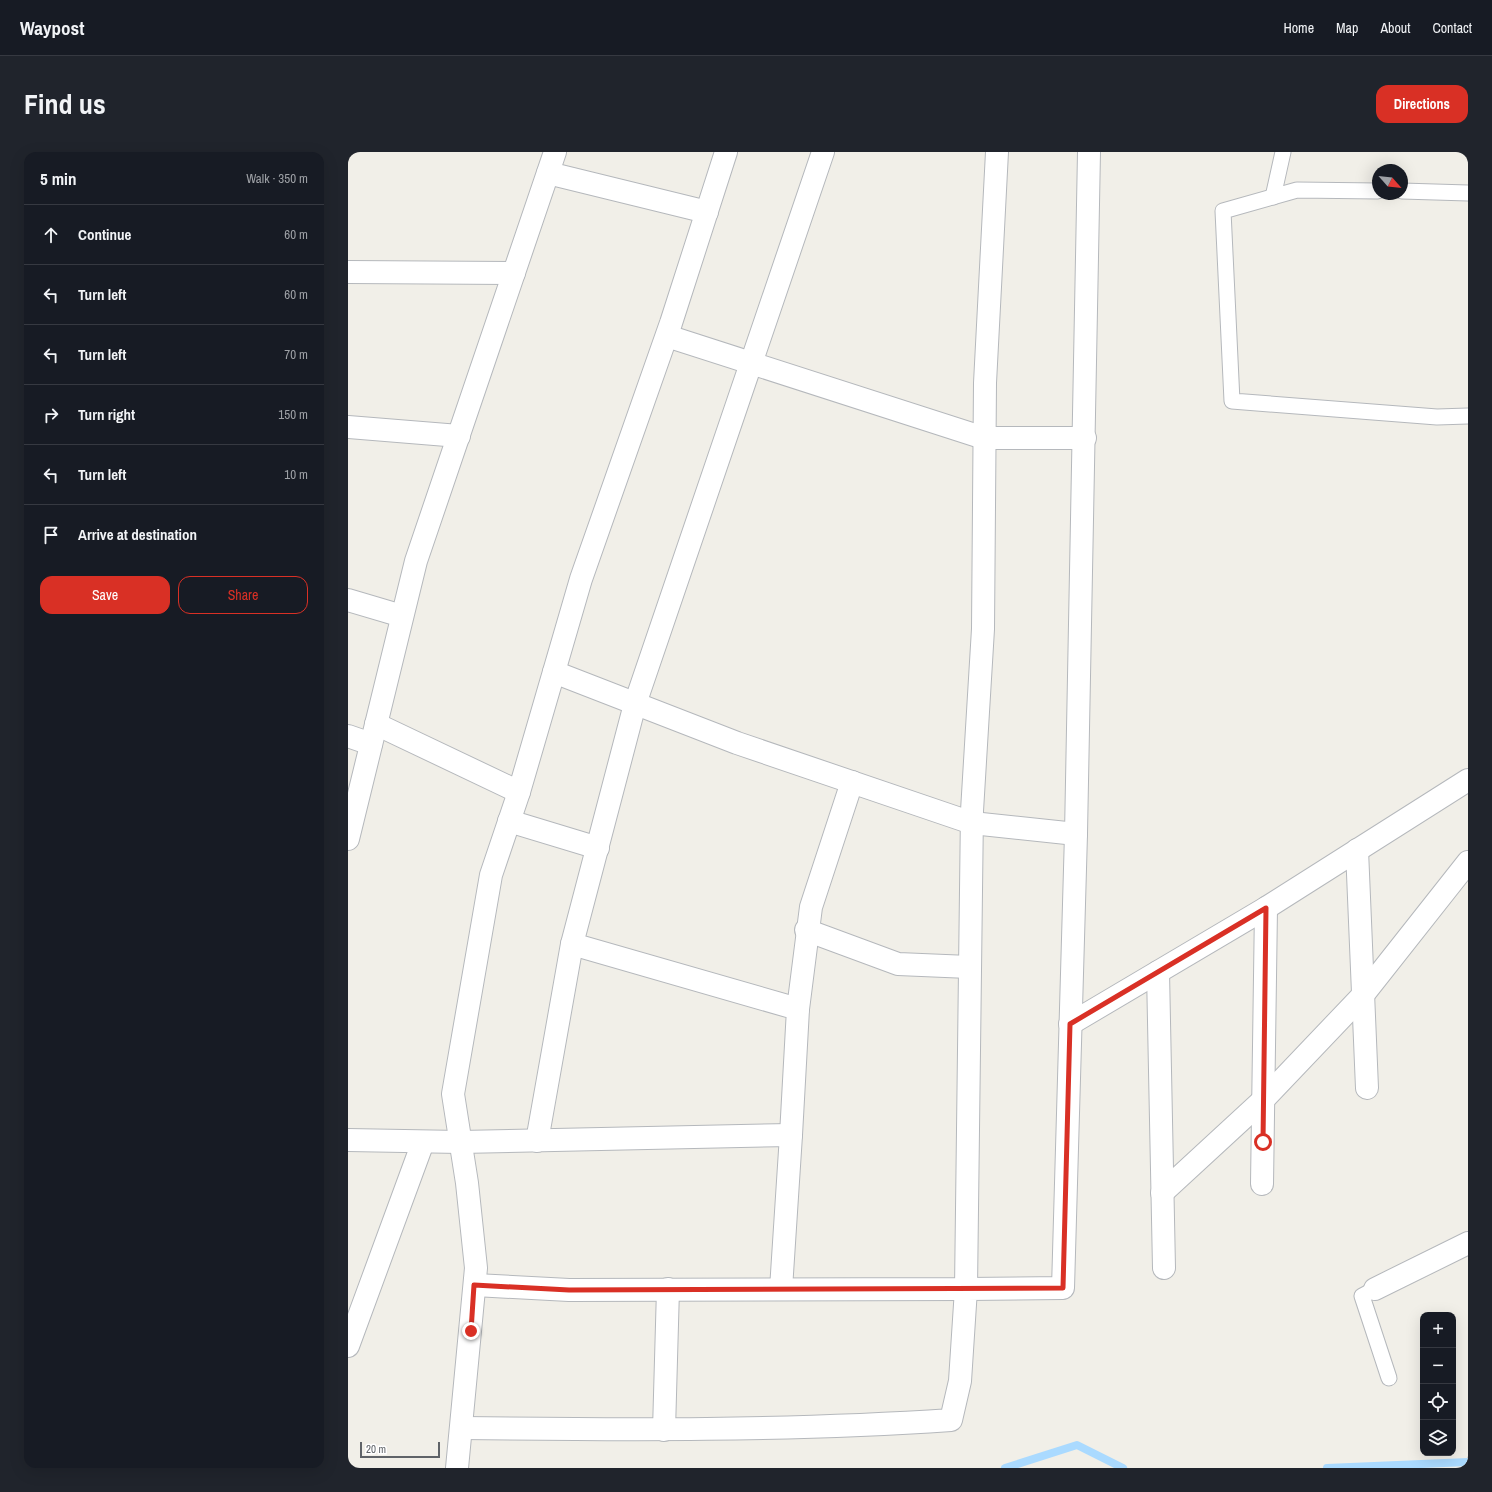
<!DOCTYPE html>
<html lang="en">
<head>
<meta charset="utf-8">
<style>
	body { margin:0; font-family:"Archivo Narrow",sans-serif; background:#20242c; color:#f1f3f6 }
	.controls { position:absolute; right:12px; bottom:12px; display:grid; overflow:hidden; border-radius:8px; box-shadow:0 4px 16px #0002 }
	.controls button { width:36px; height:36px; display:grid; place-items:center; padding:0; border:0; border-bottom:1px solid #363941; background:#171b24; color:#f1f3f6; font:20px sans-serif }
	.compass { position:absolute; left:1024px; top:12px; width:36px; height:36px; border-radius:50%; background:#171b24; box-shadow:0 4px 16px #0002; rotate:117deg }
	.scale { position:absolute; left:12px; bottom:10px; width:80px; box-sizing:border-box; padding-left:4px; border:2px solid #5f6368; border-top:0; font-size:11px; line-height:14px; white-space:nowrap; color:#5f6368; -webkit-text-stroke:3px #fff; paint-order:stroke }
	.stop { position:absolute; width:12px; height:12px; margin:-9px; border:3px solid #d93025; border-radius:50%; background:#fff }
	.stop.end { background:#d93025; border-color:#fff; box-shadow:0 1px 4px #0008 }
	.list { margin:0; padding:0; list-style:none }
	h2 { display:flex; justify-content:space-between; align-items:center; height:52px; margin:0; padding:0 16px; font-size:17px }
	h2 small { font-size:13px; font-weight:400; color:#9ea1a6 }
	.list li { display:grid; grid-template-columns:26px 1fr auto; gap:12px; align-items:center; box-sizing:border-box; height:60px; padding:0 16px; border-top:1px solid #363941 }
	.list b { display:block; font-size:15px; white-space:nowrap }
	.list em { font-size:13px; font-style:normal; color:#9ea1a6 }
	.actions { display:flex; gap:8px; padding:12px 16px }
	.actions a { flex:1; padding:9px 0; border:1px solid #d93025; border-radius:12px; text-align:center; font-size:14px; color:#d93025 }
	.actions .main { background:#d93025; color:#fff }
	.icon { flex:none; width:22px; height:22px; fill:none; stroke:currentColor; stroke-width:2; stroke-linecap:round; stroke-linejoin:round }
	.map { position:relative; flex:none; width:1120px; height:1316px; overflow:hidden; border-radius:12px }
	header { display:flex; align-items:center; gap:24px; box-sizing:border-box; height:56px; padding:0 20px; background:#171b24; border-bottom:1px solid #363941 }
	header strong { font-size:19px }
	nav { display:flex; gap:22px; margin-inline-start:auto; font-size:14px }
	.intro { display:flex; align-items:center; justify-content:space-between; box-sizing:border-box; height:96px; padding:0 24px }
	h1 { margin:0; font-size:28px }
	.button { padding:10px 18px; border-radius:12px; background:#d93025; color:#fff; font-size:14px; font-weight:700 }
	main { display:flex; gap:24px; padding:0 24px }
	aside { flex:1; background:#171b24; border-radius:12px; box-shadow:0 4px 16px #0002 }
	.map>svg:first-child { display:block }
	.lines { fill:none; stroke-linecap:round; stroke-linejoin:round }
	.stream { stroke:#aadaff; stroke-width:8 }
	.lane-casing { stroke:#b5b8bc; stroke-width:17 }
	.street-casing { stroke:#b5b8bc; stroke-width:24 }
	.lane { stroke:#fff; stroke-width:15 }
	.street { stroke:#fff; stroke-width:22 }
	.route { stroke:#d93025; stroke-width:5 }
</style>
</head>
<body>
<header>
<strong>Waypost</strong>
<nav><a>Home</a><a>Map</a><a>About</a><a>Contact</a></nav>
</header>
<div class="intro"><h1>Find us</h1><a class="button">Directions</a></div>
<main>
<aside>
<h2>5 min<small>Walk · 350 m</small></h2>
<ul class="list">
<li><svg class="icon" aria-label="ahead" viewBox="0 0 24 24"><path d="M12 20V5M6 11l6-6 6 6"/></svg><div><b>Continue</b></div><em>60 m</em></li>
<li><svg class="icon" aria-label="left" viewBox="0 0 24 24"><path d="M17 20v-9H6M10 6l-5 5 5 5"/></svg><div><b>Turn left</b></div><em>60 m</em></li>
<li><svg class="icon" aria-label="left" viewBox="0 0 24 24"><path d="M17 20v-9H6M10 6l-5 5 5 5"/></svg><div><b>Turn left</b></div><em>70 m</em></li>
<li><svg class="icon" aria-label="right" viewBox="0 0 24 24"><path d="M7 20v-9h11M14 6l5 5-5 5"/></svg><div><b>Turn right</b></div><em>150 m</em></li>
<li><svg class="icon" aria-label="left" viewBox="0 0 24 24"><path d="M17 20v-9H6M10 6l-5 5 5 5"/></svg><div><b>Turn left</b></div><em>10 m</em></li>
<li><svg class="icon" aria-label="arrive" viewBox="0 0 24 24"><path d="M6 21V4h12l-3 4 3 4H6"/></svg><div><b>Arrive at destination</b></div></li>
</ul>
<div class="actions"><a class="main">Save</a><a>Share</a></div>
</aside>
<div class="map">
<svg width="1120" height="1316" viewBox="0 0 1120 1316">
	<rect width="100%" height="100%" fill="#f1efe8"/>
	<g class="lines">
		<!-- stream -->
		<g class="stream">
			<path d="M657,1316L729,1293L775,1316"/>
			<path d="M979,1316L1120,1310"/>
		</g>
		<defs>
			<g id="lane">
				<path d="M1030,39L949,38L875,59L884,249L1089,265L1120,264"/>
				<path d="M1054,39L1120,41"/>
				<path d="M925,45L935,0"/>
				<path d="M1027,1137L1014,1144L1041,1226"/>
			</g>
			<g id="street">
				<path d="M200,21L359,60"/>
				<path d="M0,120L166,121"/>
				<path d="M319,184L636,286H737"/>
				<path d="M0,275L111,284"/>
				<path d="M0,448L54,464"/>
				<path d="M206,520L389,591L624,671L728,682"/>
				<path d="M28,572L171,640"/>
				<path d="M0,584L23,592"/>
				<path d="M161,669L250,696"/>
				<path d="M0,687L68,409L207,0"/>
				<path d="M1009,698L1019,936"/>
				<path d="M458,778L550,812L621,815"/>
				<path d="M810,820L816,1116"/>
				<path d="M450,857L463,755L504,630"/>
				<path d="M722,872L918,756L1120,628"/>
				<path d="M443,983L450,857L224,792L287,552L475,0"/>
				<path d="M0,988L112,990L443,983L433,1137"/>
				<path d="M189,989L224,792"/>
				<path d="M914,1032L918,756"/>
				<path d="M814,1041L916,947L1015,843L1120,710"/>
				<path d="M127,1133L221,1138L618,1137L624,659L635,477L637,231L649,0"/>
				<path d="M1027,1137L1120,1091"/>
				<path d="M0,1194L75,990"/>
				<path d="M114,1276C277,1278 440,1279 603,1268L612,1229L618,1137L715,1136L728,682L741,0"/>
				<path d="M316,1278L320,1137"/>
				<path d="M109,1316L128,1116L119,1031L105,942L143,723L171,640L233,427L323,171L378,0"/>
			</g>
		</defs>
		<!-- lane casing -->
		<use href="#lane" class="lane-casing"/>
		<!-- street casing -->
		<use href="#street" class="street-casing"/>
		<!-- lane -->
		<use href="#lane" class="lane"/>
		<!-- street -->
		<use href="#street" class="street"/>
	</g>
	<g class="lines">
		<!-- route -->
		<path class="route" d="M123,1179L126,1133L221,1138L715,1136L722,872L918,756L915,990"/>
	</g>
</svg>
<div class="controls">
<button>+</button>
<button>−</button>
<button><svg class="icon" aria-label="locate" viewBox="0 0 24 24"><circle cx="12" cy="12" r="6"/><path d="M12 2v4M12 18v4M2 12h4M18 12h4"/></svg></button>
<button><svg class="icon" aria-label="layers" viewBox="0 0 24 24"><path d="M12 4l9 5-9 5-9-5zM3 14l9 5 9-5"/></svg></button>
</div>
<svg class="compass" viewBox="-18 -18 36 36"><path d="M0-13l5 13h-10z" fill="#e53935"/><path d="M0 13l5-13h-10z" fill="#9ea1a6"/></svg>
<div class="scale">20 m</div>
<div class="stop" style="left:915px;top:990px"></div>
<div class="stop end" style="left:123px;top:1179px"></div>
</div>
</main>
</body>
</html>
